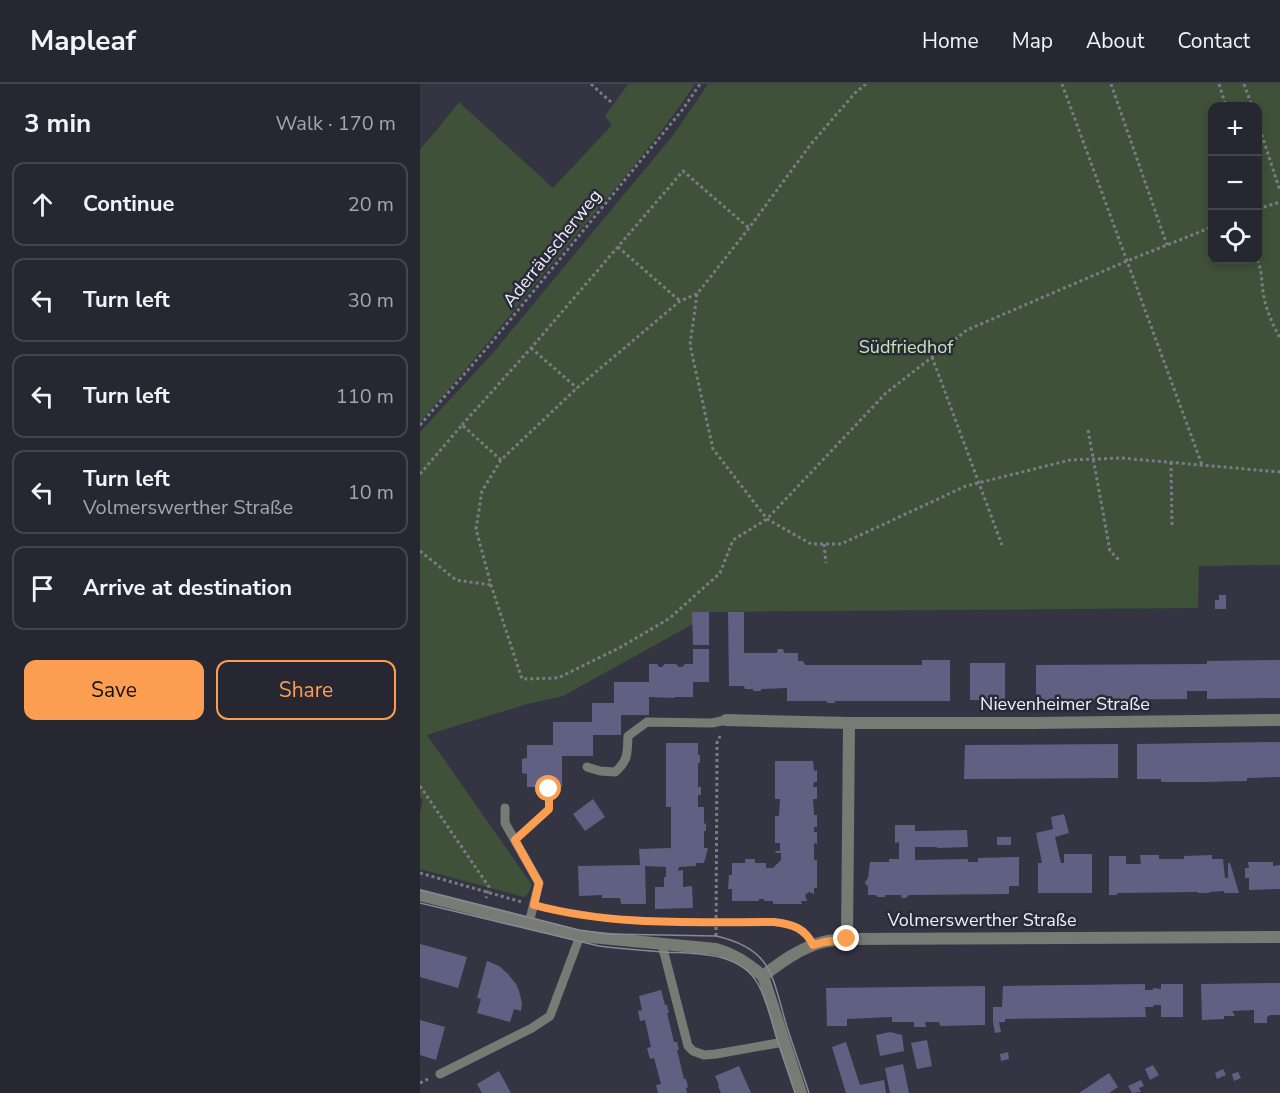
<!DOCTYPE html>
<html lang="en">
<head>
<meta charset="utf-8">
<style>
	body { margin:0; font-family:"Nunito Sans",sans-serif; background:#2f2f3a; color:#f1f3f6 }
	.controls { position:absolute; right:18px; top:18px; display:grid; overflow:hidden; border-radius:12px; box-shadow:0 3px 9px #0003 }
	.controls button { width:54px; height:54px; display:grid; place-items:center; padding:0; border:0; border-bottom:2px solid #43444d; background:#272732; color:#f1f3f6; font:30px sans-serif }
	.stop { position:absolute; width:18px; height:18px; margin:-14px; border:4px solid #fb9e51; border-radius:50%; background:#fff }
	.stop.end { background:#fb9e51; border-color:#fff; box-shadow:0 2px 6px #0008 }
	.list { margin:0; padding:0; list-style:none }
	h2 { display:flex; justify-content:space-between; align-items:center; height:78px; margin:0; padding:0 24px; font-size:26px }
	h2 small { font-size:20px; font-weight:400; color:#a4a5ac }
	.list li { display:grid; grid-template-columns:39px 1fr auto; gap:18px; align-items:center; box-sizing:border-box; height:84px; margin:0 12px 12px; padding:0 12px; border:2px solid #43444d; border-radius:12px }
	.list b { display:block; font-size:22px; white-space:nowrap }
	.list p { margin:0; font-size:20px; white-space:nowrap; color:#a4a5ac }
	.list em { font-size:20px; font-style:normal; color:#a4a5ac }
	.actions { display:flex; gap:12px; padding:18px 24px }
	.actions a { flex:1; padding:14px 0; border:2px solid #fb9e51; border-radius:12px; text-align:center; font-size:21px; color:#fb9e51 }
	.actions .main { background:#fb9e51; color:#111 }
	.icon { flex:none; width:33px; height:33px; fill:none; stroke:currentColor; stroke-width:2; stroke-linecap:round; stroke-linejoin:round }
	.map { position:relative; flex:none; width:860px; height:1009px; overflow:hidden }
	header { display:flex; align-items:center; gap:36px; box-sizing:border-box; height:84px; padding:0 30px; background:#272732; border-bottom:2px solid #43444d }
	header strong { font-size:28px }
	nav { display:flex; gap:33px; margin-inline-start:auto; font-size:21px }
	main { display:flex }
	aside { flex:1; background:#272732 }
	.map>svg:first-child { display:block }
	.green { fill:#3f5138; fill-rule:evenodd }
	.building { fill:#606182 }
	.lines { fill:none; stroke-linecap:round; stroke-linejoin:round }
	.path { stroke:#7b7b88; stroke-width:3; stroke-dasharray:3 3; stroke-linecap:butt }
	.lane { stroke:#767b74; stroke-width:9 }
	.street { stroke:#767b74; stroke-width:12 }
	.tram { stroke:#898995; stroke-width:1.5 }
	.route { stroke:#fb9e51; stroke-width:8 }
	.labels { text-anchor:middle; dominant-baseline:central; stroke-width:5; stroke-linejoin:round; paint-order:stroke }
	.street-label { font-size:18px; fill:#efeff9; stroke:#2a2a39 }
	.park-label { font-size:18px; fill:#c3e9b3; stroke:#2a2a39 }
</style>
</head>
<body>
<header>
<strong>Mapleaf</strong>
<nav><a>Home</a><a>Map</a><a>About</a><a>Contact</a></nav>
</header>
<main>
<aside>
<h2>3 min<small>Walk · 170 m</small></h2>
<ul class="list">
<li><svg class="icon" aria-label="ahead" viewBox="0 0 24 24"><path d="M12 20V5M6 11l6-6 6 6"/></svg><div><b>Continue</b></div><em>20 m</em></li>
<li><svg class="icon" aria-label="left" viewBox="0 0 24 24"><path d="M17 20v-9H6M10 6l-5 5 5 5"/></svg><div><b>Turn left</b></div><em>30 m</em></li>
<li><svg class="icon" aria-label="left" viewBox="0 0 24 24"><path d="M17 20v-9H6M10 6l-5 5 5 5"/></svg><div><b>Turn left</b></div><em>110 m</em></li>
<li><svg class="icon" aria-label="left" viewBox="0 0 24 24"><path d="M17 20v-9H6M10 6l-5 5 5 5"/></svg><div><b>Turn left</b><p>Volmerswerther Straße</p></div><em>10 m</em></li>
<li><svg class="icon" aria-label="arrive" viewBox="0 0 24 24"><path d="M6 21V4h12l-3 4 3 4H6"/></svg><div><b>Arrive at destination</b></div></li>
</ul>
<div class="actions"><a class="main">Save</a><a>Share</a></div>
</aside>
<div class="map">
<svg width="860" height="1009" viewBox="0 0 860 1009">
	<rect width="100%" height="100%" fill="#343443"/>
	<!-- green -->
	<g class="green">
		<path d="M208,0H275C235,60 187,114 141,169C94,225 49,284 0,338V65L15,48L39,18L133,104L192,41L185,32Z"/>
		<path d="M288,0H860V481L779,482L778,524L273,528V540L143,612L107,620L7,651L112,801L108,810L104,813L0,785V728L3,717L0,712V348L72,270L254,50ZM792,22H838V176H792Z"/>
	</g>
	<!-- building -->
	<g class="building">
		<path d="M799,511H806V525H795V516H799Z"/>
		<path d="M272,528H289V561H273Z"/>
		<path d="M308,528H324V569H357L358,565H363L364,569H378V577H383L385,581H502V576H530V617H415V619H407V617H367V604L341,605V607H333V605H325L324,602H309Z"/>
		<path d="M273,565H289V598H273V613H254V614L229,613V631H201V651H173V672H142V703H107V690L102,689V675L107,674V661H133V638H172V619H194V598H229V580H237L239,583H242L245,580H256L259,583H262L265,580H273Z"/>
		<path d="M860,576V614L787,615V607H767V615L616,616V581L787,580V577Z"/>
		<rect x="550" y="579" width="35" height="37"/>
		<path d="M860,658V693L827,694V697L783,698H741V695H717V660Z"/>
		<path d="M246,659H278V671H280V679H278V703H281V711H278V723H284V740L286,739V747H284V764H288L284,779H276V782L259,783L258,787L263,786V803L272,802L273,824L235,825V803H244V793H246V783L225,782L226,820H201L200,814H182V811L159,812L158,782L220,781L219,765L251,764V723H246Z"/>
		<path d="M698,660V694L544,695L545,661Z"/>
		<path d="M355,677H393L394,687L397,686V698H394L393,703H397V715H393L394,731H397V743H394V748H397V760L394,759V776H397V804H394V810L389,808L385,811L387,817H381L382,820H353V817H344V815H339V817H312V805H308L309,791H312V779H325V775H335V779H346V784H353L361,776V769H356L355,767H360V759H355V732H359L360,715H355Z"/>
		<path d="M173,715L185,733L165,747L153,730Z"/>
		<path d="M644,730L649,749L635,753L641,779H644V770H672V809H618V779H622L616,749L633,745L631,733Z"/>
		<path d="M475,741H495V747L547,746L548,763L517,764V763H495V776L548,775V778H558V774L599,773V802H589V810L489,811L486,814H482L481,811H465V813H457L456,811H448V802L446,801L445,798L448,794L450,778H469V775H479V758L475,759Z"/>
		<rect x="577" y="753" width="14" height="8"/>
		<path d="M720,771H739V775H764V772L792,771V775H803L805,794H808V779H810L819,809H804V807L789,808V809H778V808L697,809V811H689V772H706V780H721Z"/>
		<path d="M828,778H853V782L860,781V805L829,806V794H825V784H829Z"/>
		<path d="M0,860L47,873L38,904L0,893Z"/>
		<path d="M67,877L79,882L88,890L96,900L99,907L102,919L101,927L94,925L90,938L57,929L61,915L57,914Z"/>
		<path d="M860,899V931H850L847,933V939H834V926L812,927L815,932H804V935L782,936L781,900Z"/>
		<path d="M725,900V906H733V904L741,905V900H763V933H741V921H734L733,923H725L726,933L585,935V938H579L581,948L575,949L573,938V923H582L583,902Z"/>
		<path d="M565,902V941L520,942L519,938H505L506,943H494V938H472V933L427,935V942H407L406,904Z"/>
		<path d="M241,906L245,921H247L249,929H247L254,958H257L259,966H257L264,995H266L268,1003L266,1004L267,1009H238L236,1001L241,1000L234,974L230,975L227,964L231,963L225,936L220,937L218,927L222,926L219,912Z"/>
		<path d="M0,936L25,943L16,976L0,971Z"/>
		<path d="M470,948L482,951L484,967L460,972L456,951Z"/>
		<path d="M507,956L512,982L497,985L491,959Z"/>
		<path d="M426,958L440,1001L464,996L466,1009H426L412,963Z"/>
		<path d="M588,968L589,975L581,977L580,970Z"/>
		<path d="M483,980L489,1009H470L465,984Z"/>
		<path d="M733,981L739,991L730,996L725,985Z"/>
		<path d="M319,982L331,1009H301L298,1002L299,1001L295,992Z"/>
		<path d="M803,985L806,991L797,995L795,989Z"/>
		<path d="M79,987L91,1009H62L57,1000Z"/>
		<path d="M818,988L821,994L814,997L812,990Z"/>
		<path d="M689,989L698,1003L689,1009H659Z"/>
		<path d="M721,996L724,1002L719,1004L721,1008L712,1009L708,1002Z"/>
	</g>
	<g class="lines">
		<!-- path -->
		<g class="path">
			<path d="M171,0L191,18"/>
			<path d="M446,0L435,9L391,60L329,144L277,210L260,217L157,304L81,376L62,407L56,445L71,501L102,595L138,594L201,563L250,534L300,489L313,456L347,435L466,309L547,246L707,177L792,143"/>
			<path d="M642,0L782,381"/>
			<path d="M691,0L747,161"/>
			<path d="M799,0L806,22"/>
			<path d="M824,0L832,22"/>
			<path d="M838,39L860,107"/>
			<path d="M838,125L860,118"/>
			<path d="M198,163L260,217"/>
			<path d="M837,176C843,187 841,201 844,213C847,228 853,241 860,254"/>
			<path d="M277,210L270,261L293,365L347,435L391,460H421L546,402L650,376L701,374L860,388"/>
			<path d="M111,264L157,304"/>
			<path d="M512,273L582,461"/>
			<path d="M0,341L67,264L263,25L280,0"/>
			<path d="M42,341L111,264L263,87L329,144"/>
			<path d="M668,346L690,467L700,477"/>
			<path d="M751,378L752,442"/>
			<path d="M0,390L42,341L81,376"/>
			<path d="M404,460L406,479"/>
			<path d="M0,467L36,496L71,501"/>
			<path d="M0,702L69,803L66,814"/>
			<path d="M105,746L129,725L128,705"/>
			<path d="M0,789L102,818"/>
			<path d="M126,824C196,843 281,838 354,838C366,840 377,841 385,850"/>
			<path d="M296,852L297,670V659L300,652"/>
			<path d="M0,999L8,995"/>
		</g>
		<!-- lane -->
		<g class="lane">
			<path d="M167,683L180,687L195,688C209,676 207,669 208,652L227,638L292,639L306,636"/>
			<path d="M85,724V739L119,799L109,839"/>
			<path d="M242,861L268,962L273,967L284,971L296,970L364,958"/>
			<path d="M20,990L112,944L130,932L160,852"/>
		</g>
		<!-- street -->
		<g class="street">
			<path d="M306,636L429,639L427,855"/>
			<path d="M429,639H614L860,636"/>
			<path d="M0,811L160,852L296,865C316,871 327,879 343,892"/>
			<path d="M343,892C361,878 380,864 403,858C411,856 419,856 427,855L860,853"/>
			<path d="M343,892L381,1009"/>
		</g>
		<!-- tram -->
		<g class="tram">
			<path d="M0,806L159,846L187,850L296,852C354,865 352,894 367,943C374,965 382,987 389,1009"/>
			<path d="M0,819L179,862C200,865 222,866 243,868C276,870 320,867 338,900C347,916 351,935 356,952C362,971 369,990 375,1009"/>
		</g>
	</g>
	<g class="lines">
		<!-- route -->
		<path class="route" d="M129,705V725L95,756L119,799L114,821C192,842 274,838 354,838C372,840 385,844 393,861L404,858L427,855"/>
	</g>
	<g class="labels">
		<!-- street labels -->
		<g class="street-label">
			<text transform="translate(132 164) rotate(-51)">Aderräuscherweg</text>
			<text x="645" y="620">Nievenheimer Straße</text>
			<text x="562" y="836">Volmerswerther Straße</text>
		</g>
		<!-- park labels -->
		<g class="park-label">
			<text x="486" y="263">Südfriedhof</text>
		</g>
	</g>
</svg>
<div class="controls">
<button>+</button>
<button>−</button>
<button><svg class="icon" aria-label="locate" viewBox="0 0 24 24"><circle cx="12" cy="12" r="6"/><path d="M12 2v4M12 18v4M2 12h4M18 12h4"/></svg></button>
</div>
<div class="stop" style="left:129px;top:705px"></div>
<div class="stop end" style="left:427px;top:855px"></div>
</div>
</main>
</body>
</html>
